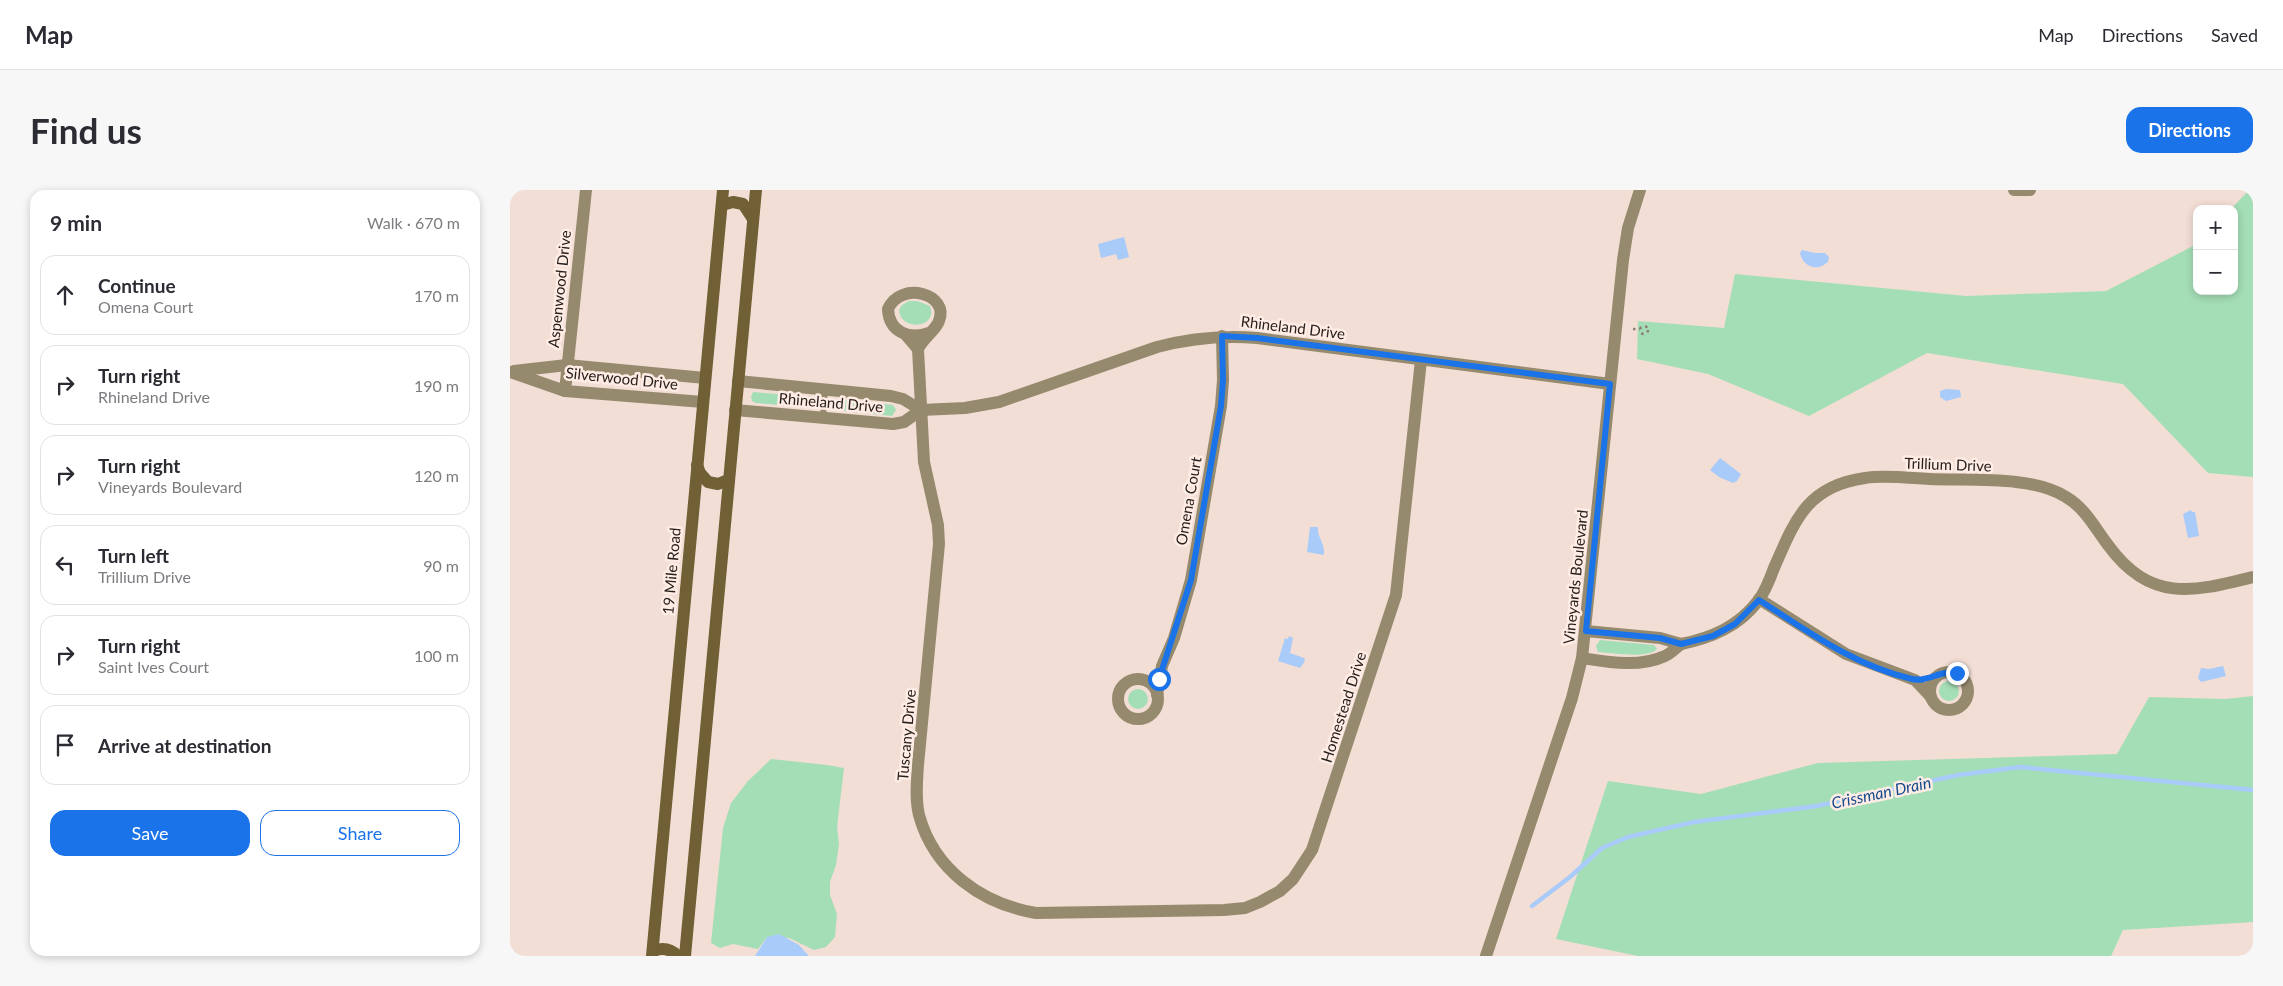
<!DOCTYPE html>
<html lang="en">
<head>
<meta charset="utf-8">
<style>
	body { margin:0; font-family:Lato,sans-serif; background:#f7f7f7; color:#2b2b33 }
	.controls { position:absolute; right:15px; top:15px; display:grid; overflow:hidden; border-radius:10px; box-shadow:0 2px 8px #0003 }
	.controls button { width:45px; height:45px; display:grid; place-items:center; padding:0; border:0; border-bottom:1px solid #e1e1e2; background:#fff; color:#2b2b33; font:25px sans-serif }
	.stop { position:absolute; width:15px; height:15px; margin:-11px; border:4px solid #1a73e8; border-radius:50%; background:#fff }
	.stop.end { background:#1a73e8; border-color:#fff; box-shadow:0 1px 5px #0008 }
	.list { margin:0; padding:0; list-style:none }
	h2 { display:flex; justify-content:space-between; align-items:center; height:65px; margin:0; padding:0 20px; font-size:21px }
	h2 small { font-size:16px; font-weight:400; color:#7c7c81 }
	.list li { display:grid; grid-template-columns:32px 1fr auto; gap:15px; align-items:center; box-sizing:border-box; height:80px; margin:0 10px 10px; padding:0 10px; border:1px solid #e1e1e2; border-radius:15px }
	.list b { display:block; font-size:19px; white-space:nowrap }
	.list p { margin:0; font-size:16px; white-space:nowrap; color:#7c7c81 }
	.list em { font-size:16px; font-style:normal; color:#7c7c81 }
	.actions { display:flex; gap:10px; padding:15px 20px }
	.actions a { flex:1; padding:11px 0; border:1px solid #1a73e8; border-radius:15px; text-align:center; font-size:18px; color:#1a73e8 }
	.actions .main { background:#1a73e8; color:#fff }
	.icon { flex:none; width:28px; height:28px; fill:none; stroke:currentColor; stroke-width:2; stroke-linecap:round; stroke-linejoin:round }
	.map { position:relative; flex:none; width:1743px; height:766px; overflow:hidden; border-radius:15px }
	header { display:flex; align-items:center; gap:30px; box-sizing:border-box; height:70px; padding:0 25px; background:#fff; border-bottom:1px solid #e1e1e2 }
	header strong { font-size:24px }
	nav { display:flex; gap:28px; margin-inline-start:auto; font-size:18px }
	.intro { display:flex; align-items:center; justify-content:space-between; box-sizing:border-box; height:120px; padding:0 30px }
	h1 { margin:0; font-size:35px }
	.button { padding:12px 22px; border-radius:15px; background:#1a73e8; color:#fff; font-size:18px; font-weight:700 }
	main { display:flex; gap:30px; padding:0 30px }
	aside { flex:1; background:#fff; border-radius:15px; box-shadow:0 2px 8px #0003 }
	.map>svg:first-child { display:block }
	.green { fill:#a4deb6 }
	.water { fill:#a9cbf9 }
	.lines { fill:none; stroke-linecap:round; stroke-linejoin:round }
	.stream { stroke:#a9cbf9; stroke-width:4.5 }
	.path { stroke:#8e7f79; stroke-width:2.5; stroke-dasharray:2.5 4; stroke-linecap:butt }
	.service { stroke:#968a6e; stroke-width:6 }
	.minor { stroke:#968a6e; stroke-width:12 }
	.secondary { stroke:#715f35; stroke-width:12 }
	.route { stroke:#1a73e8; stroke-width:6 }
	.labels { text-anchor:middle; dominant-baseline:central; stroke-width:5; stroke-linejoin:round; paint-order:stroke }
	.street-label { font-size:15px; fill:#28201d; stroke:#feece5 }
	.water-label { font-size:16px; font-style:italic; fill:#164b8e; stroke:#feece5 }
</style>
</head>
<body>
<header>
<strong>Map</strong>
<nav><a>Map</a><a>Directions</a><a>Saved</a></nav>
</header>
<div class="intro"><h1>Find us</h1><a class="button">Directions</a></div>
<main>
<aside>
<h2>9 min<small>Walk · 670 m</small></h2>
<ul class="list">
<li><svg class="icon" aria-label="ahead" viewBox="0 0 24 24"><path d="M12 20V5M6 11l6-6 6 6"/></svg><div><b>Continue</b><p>Omena Court</p></div><em>170 m</em></li>
<li><svg class="icon" aria-label="right" viewBox="0 0 24 24"><path d="M7 20v-9h11M14 6l5 5-5 5"/></svg><div><b>Turn right</b><p>Rhineland Drive</p></div><em>190 m</em></li>
<li><svg class="icon" aria-label="right" viewBox="0 0 24 24"><path d="M7 20v-9h11M14 6l5 5-5 5"/></svg><div><b>Turn right</b><p>Vineyards Boulevard</p></div><em>120 m</em></li>
<li><svg class="icon" aria-label="left" viewBox="0 0 24 24"><path d="M17 20v-9H6M10 6l-5 5 5 5"/></svg><div><b>Turn left</b><p>Trillium Drive</p></div><em>90 m</em></li>
<li><svg class="icon" aria-label="right" viewBox="0 0 24 24"><path d="M7 20v-9h11M14 6l5 5-5 5"/></svg><div><b>Turn right</b><p>Saint Ives Court</p></div><em>100 m</em></li>
<li><svg class="icon" aria-label="arrive" viewBox="0 0 24 24"><path d="M6 21V4h12l-3 4 3 4H6"/></svg><div><b>Arrive at destination</b></div></li>
</ul>
<div class="actions"><a class="main">Save</a><a>Share</a></div>
</aside>
<div class="map">
<svg width="1743" height="766" viewBox="0 0 1743 766">
	<rect width="100%" height="100%" fill="#f3ded5"/>
	<!-- green -->
	<g class="green">
		<path d="M1739,0H1743V287L1698,283L1613,194L1417,163L1299,226L1198,184L1127,169L1128,131L1214,138L1225,84L1456,106L1596,101L1687,54V101H1724V19H1721Z"/>
		<path d="M399,111H407L420,116C429,138 390,142 389,120L392,115Z"/>
		<path d="M243,202L304,207L307,212L303,218L246,213L242,211L241,207Z"/>
		<path d="M326,209L383,215L386,220L382,226L325,220L321,214Z"/>
		<path d="M1090,450L1144,455L1147,459C1138,469 1102,463 1088,462L1086,456Z"/>
		<circle cx="1439" cy="501" r="10"/>
		<circle cx="628" cy="509" r="10"/>
		<path d="M1743,506V732L1613,740L1601,766H1128L1046,749L1098,591L1191,604L1308,573L1607,564L1639,507L1716,509Z"/>
		<path d="M261,569L317,575L334,578L327,637L329,654L326,675L320,692V705L327,724L325,747L316,757L304,760L279,748L257,747L248,759L223,754L210,758L201,753L213,638L221,613L238,591Z"/>
	</g>
	<!-- water -->
	<g class="water">
		<path d="M614,47L619,67L608,70L606,64L591,68L588,54Z"/>
		<path d="M1292,60L1305,63H1315L1319,67L1318,72C1307,82 1293,77 1290,63Z"/>
		<path d="M1436,199L1450,200L1451,207L1436,211L1430,207V201Z"/>
		<path d="M1210,268L1231,284L1227,291L1223,293L1209,287L1200,280Z"/>
		<path d="M1681,320L1682,322H1685L1689,346L1678,348L1673,324Z"/>
		<path d="M800,337H808C807,348 815,352 814,365L797,362Z"/>
		<path d="M779,446L783,448L780,463L794,468L795,471L790,478L768,471L775,448L778,449Z"/>
		<path d="M1713,476L1716,486L1691,492L1688,488L1691,478L1699,479Z"/>
		<path d="M269,744L289,755L299,766H245L257,747Z"/>
	</g>
	<g class="lines">
		<!-- stream -->
		<path class="stream" d="M1022,716L1060,687L1092,658L1118,647L1184,632L1307,616L1448,585L1510,577L1743,600"/>
		<!-- path -->
		<g class="path">
			<circle cx="1134" cy="140" r="4"/>
			<path d="M1123,139L1130,140"/>
		</g>
		<!-- service -->
		<path class="service" d="M313,227L315,200"/>
		<!-- minor -->
		<g class="minor">
			<path d="M1504,0H1520"/>
			<path d="M396,145L408,159L414,272L428,335L429,354L408,575C407,591 405,609 409,625C424,680 472,714 526,723L714,720L735,718L750,712L770,701L783,689L802,660L886,405L911,170"/>
			<path d="M408,159C413,148 426,140 429,131C440,104 391,90 378,119C379,142 399,150 419,143"/>
			<path d="M4,181L57,175L195,188"/>
			<path d="M0,182L55,201L193,212"/>
			<path d="M228,191L381,206L393,209L411,220"/>
			<path d="M55,201L76,0"/>
			<path d="M225,220L383,234L394,232L411,220L455,218L489,212L647,157C681,148 712,145 747,148L1100,194"/>
			<path d="M1249,409L1336,464L1405,490L1421,507"/>
			<path d="M1171,454C1201,448 1228,437 1248,411C1255,402 1260,389 1264,378C1285,330 1297,296 1355,288C1375,285 1398,288 1419,289C1460,291 1521,285 1556,307C1575,318 1585,338 1598,355C1640,413 1683,402 1743,387"/>
			<path d="M1072,468C1098,472 1129,478 1155,466C1160,464 1166,458 1171,454L1150,448L1076,441"/>
			<circle cx="1439" cy="501" r="19"/>
			<circle cx="628" cy="509" r="20"/>
			<path d="M647,505L652,476L664,448L681,390L711,216L713,190L712,146"/>
			<path d="M976,766L1062,508L1072,468L1113,70L1118,38L1130,0"/>
		</g>
		<!-- secondary -->
		<g class="secondary">
			<path d="M212,15L223,12L233,14L243,29"/>
			<path d="M187,275L190,283L198,292L208,294L218,290"/>
			<path d="M143,761C153,757 161,759 168,766"/>
			<path d="M142,766L213,0"/>
			<path d="M175,766L246,0"/>
		</g>
	</g>
	<g class="lines">
		<!-- route -->
		<path class="route" d="M649,489L681,390L711,216L713,190L712,146L747,148L1100,194L1076,441L1150,448L1171,454L1203,446L1225,434L1249,410C1297,441 1345,476 1402,489C1417,493 1432,479 1447,483"/>
	</g>
	<g class="labels">
		<!-- street labels -->
		<g class="street-label">
			<text transform="translate(49 99) rotate(-84)">Aspenwood Drive</text>
			<text transform="translate(783 137) rotate(7)">Rhineland Drive</text>
			<text transform="translate(112 188) rotate(6)">Silverwood Drive</text>
			<text transform="translate(321 212) rotate(5)">Rhineland Drive</text>
			<text transform="translate(1438 274) rotate(2)">Trillium Drive</text>
			<text transform="translate(678 311) rotate(-80)">Omena Court</text>
			<text transform="translate(161 381) rotate(-85)">19 Mile Road</text>
			<text transform="translate(1065 387) rotate(-84)">Vineyards Boulevard</text>
			<text transform="translate(833 517) rotate(-72)">Homestead Drive</text>
			<text transform="translate(396 545) rotate(-85)">Tuscany Drive</text>
		</g>
		<!-- water labels -->
		<g class="water-label">
			<text transform="translate(1371 602) rotate(-12)">Crissman Drain</text>
		</g>
	</g>
</svg>
<div class="controls">
<button>+</button>
<button>−</button>
</div>
<div class="stop" style="left:649px;top:489px"></div>
<div class="stop end" style="left:1447px;top:483px"></div>
</div>
</main>
</body>
</html>
